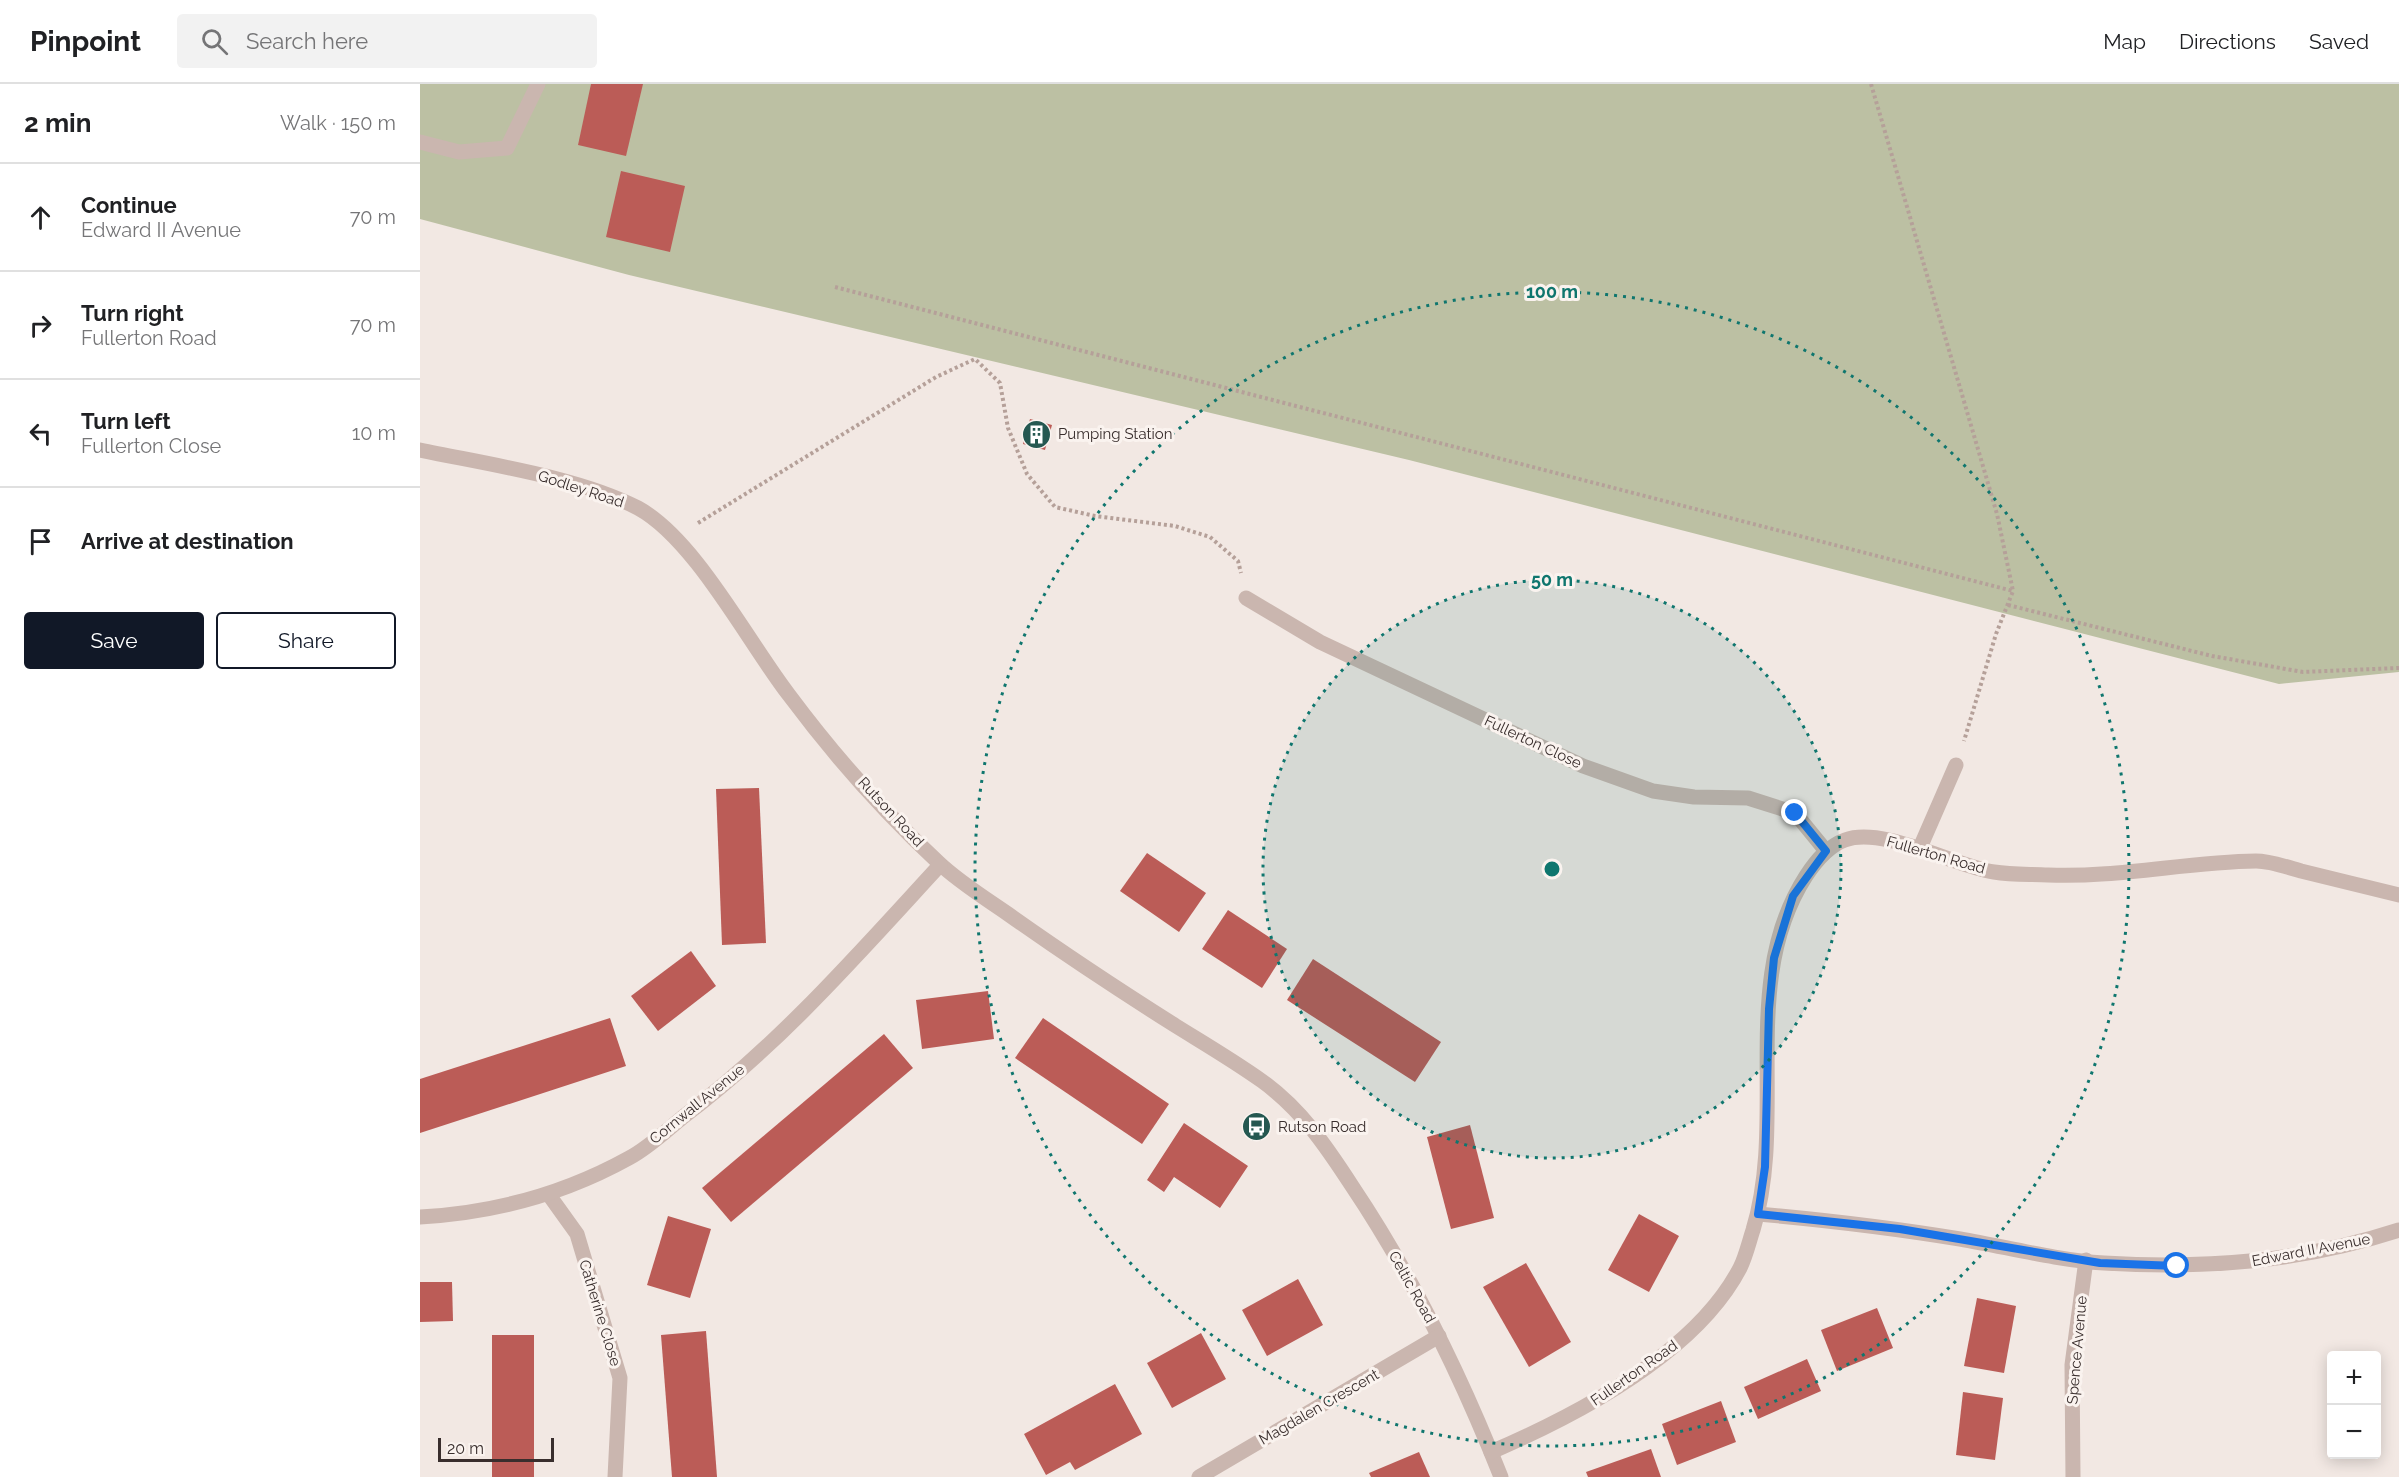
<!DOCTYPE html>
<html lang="en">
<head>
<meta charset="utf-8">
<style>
	body { margin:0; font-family:Raleway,sans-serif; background:#f2f2f2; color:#202124 }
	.controls { position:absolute; right:18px; bottom:18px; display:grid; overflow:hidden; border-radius:6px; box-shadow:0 3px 15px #0003 }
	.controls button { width:54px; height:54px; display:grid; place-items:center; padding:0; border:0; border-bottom:2px solid #e0e0e0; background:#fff; color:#202124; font:30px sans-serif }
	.scale { position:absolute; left:18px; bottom:15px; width:116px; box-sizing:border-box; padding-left:6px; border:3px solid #392e2d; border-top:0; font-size:16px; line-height:21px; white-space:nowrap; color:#392e2d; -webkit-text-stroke:4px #faf3ef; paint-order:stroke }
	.stop { position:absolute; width:18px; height:18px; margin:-14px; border:4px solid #1a73e8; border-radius:50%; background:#fff }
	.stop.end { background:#1a73e8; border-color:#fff; box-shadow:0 2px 6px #0008 }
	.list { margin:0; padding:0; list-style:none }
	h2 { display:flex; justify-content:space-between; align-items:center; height:78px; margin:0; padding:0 24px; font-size:26px }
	h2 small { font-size:20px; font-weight:400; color:#757577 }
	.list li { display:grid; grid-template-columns:39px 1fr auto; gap:18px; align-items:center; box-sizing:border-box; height:108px; padding:0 24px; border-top:2px solid #e0e0e0 }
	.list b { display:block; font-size:22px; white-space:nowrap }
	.list p { margin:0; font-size:20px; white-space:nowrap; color:#757577 }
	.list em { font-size:20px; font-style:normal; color:#757577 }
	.actions { display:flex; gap:12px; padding:18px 24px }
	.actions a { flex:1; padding:14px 0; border:2px solid #111827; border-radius:6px; text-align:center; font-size:21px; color:#111827 }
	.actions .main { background:#111827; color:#fff }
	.icon { flex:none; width:33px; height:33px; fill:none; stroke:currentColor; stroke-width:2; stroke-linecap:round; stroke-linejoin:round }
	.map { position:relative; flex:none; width:1979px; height:1393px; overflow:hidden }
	header { display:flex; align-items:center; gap:36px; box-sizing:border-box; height:84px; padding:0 30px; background:#fff; border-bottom:2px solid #e0e0e0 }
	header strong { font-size:28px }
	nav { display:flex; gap:33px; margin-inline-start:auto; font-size:21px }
	.search { width:420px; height:54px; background:#f2f2f2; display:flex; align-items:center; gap:15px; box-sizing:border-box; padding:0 21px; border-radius:6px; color:#757577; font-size:22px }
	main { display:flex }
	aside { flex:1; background:#fff }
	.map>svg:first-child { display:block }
	.green { fill:#bcc0a3 }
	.building { fill:#bb5c57 }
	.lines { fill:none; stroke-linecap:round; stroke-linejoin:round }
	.path { stroke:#b5a099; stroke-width:4; stroke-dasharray:3 3; stroke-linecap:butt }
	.service { stroke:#cab6af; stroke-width:15 }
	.minor { stroke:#cab6af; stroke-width:15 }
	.route { stroke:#1a73e8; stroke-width:8 }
	.ring { fill:none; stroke:#0f766e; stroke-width:3; stroke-dasharray:3 6 }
	.labels { text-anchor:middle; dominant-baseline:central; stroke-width:6; stroke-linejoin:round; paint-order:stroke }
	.poi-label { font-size:15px; fill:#392e2d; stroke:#faf3ef; text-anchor:start }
	.street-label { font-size:15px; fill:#392e2d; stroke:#faf3ef }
	.centre { fill:#0f766e; stroke:#faf3ef; stroke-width:3 }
	.ring-label { font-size:18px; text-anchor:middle; font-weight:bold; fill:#0f766e; stroke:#faf3ef; stroke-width:6; stroke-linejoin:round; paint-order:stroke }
</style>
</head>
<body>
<header>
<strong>Pinpoint</strong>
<div class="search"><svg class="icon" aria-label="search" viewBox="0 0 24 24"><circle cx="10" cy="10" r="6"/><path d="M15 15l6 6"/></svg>Search here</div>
<nav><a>Map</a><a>Directions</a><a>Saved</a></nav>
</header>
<main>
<aside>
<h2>2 min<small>Walk · 150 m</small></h2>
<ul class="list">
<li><svg class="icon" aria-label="ahead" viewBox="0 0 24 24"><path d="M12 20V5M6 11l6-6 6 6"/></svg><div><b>Continue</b><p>Edward II Avenue</p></div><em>70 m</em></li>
<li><svg class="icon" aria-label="right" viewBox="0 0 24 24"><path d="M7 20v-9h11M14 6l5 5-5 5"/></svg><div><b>Turn right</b><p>Fullerton Road</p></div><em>70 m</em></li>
<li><svg class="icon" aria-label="left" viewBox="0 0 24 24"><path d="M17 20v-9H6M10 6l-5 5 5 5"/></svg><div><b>Turn left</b><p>Fullerton Close</p></div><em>10 m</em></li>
<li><svg class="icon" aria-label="arrive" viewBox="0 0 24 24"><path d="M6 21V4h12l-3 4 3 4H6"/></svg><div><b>Arrive at destination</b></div></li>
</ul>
<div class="actions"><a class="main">Save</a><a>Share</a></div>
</aside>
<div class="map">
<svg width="1979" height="1393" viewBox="0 0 1979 1393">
	<rect width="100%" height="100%" fill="#f2e8e3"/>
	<!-- green -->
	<path class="green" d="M0,0H1979V588L1859,600L989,376L209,191L0,135Z"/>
	<!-- building -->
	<g class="building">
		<path d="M171,0H223L206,72L158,61Z"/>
		<path d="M201,87L265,102L250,168L186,153Z"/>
		<path d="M610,335L632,341L625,366L603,360Z"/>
		<path d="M339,704L346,859L302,861L296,705Z"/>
		<path d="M727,769L786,809L759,848L700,807Z"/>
		<path d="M808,826L867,865L842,904L782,865Z"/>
		<path d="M271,867L296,902L238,947L211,912Z"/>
		<path d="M893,875L1021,958L995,998L867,916Z"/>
		<path d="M568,907L574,955L502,965L496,916Z"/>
		<path d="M190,934L206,982L0,1049V995Z"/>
		<path d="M623,934L749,1020L722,1060L595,974Z"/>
		<path d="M464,950L493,984L311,1138L282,1104Z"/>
		<path d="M764,1039L828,1082L800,1124L754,1093L744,1108L727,1096Z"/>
		<path d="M1050,1041L1074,1134L1031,1145L1007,1053Z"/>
		<path d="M1219,1130L1259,1152L1229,1208L1188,1186Z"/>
		<path d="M248,1132L291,1145L270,1214L227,1201Z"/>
		<path d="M1106,1179L1151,1258L1109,1283L1063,1203Z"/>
		<path d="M878,1195L903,1241L847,1272L822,1226Z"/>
		<path d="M0,1198H32L33,1237L0,1238Z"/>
		<path d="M1557,1214L1596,1222L1584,1289L1544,1282Z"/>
		<path d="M1457,1224L1473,1264L1417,1287L1401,1246Z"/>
		<path d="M286,1247L297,1393H252L241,1251Z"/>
		<path d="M781,1249L806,1295L752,1324L727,1279Z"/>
		<rect x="72" y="1251" width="42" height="142"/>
		<path d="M1387,1275L1401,1307L1338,1335L1324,1303Z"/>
		<path d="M695,1300L722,1350L655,1386L650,1378L626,1391L604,1350Z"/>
		<path d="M1543,1308L1583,1314L1575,1376L1536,1371Z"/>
		<path d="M1301,1317L1316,1358L1257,1381L1242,1340Z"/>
		<path d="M1231,1365L1241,1393H1168L1166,1388Z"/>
		<path d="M999,1368L1010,1393H951L949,1389Z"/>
	</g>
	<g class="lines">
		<!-- path -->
		<g class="path">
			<path d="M1451,0L1577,430L1593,507L1576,550L1544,657"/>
			<path d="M415,203L1593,507"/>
			<path d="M278,439L516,293L555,275L580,299L588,344L607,390L635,423L675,432L755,442L790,453L818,477L821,489"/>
			<path d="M1588,521L1792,572L1883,588L1979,584"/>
		</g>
		<!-- service -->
		<g class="service">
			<path d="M0,58L39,68L87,64L118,0"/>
			<path d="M1499,766L1536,681"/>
		</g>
		<!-- minor -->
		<g class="minor">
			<path d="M0,366C66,380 158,393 218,424C275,455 328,558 369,611C413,670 465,729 519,779C539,798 565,814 588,830C643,869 699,906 756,942C785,960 814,977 842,997C881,1025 906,1062 932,1102C993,1193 1041,1292 1081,1393"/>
			<path d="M826,514L900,558L1163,682L1233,707L1274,713L1328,714L1375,729L1406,767"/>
			<path d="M129,1111L157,1150L200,1294L195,1393"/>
			<path d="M1338,1130C1405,1136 1473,1144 1540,1155C1587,1163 1636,1176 1684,1179C1786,1185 1881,1178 1979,1146"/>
			<path d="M0,1133C73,1129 144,1110 209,1074C228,1064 246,1047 263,1033C359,961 439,869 520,781"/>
			<path d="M1071,1368C1157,1331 1275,1270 1320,1184C1326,1172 1329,1158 1333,1146C1368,1031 1318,897 1386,792C1396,777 1408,762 1425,756C1463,742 1534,782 1574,788C1592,791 1610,790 1628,791C1697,794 1766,778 1836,777C1850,777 1867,783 1881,787C1914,795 1946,803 1979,811"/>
			<path d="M779,1393L1019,1252"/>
			<path d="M1653,1393L1652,1281L1666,1176"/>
		</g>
	</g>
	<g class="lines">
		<!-- route -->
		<path class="route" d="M1375,729L1406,767L1373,812L1354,874L1349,925L1345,1083L1338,1130L1480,1145L1680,1179L1757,1182"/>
	</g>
	<!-- distance rings -->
	<circle cx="1132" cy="785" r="289" fill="#0f766e" fill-opacity=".12"/>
	<g class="ring">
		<circle cx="1132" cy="785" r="289"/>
		<circle cx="1132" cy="785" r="577"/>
	</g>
	<!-- icons -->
	<defs>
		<symbol id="building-disc" viewBox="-11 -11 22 22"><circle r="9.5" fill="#255851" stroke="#faf3ef"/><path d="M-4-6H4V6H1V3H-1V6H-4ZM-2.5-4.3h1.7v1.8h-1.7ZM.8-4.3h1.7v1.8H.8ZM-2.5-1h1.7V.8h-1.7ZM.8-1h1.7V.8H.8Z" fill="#fff"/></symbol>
		<symbol id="bus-disc" viewBox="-11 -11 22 22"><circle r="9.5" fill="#255851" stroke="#faf3ef"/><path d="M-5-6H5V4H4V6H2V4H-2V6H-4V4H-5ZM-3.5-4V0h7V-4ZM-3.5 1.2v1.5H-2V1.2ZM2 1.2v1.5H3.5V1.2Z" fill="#fff"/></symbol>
	</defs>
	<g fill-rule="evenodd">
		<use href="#building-disc" x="600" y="334" width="33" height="33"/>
		<use href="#bus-disc" x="820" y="1026" width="33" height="33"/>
	</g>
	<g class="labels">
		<!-- poi labels -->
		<g class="poi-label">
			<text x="638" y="350">Pumping Station</text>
			<text x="858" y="1043">Rutson Road</text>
		</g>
		<!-- street labels -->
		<g class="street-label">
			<text transform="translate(161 405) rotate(18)">Godley Road</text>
			<text transform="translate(1113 658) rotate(25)">Fullerton Close</text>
			<text transform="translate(471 728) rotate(47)">Rutson Road</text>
			<text transform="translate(1516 771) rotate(16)">Fullerton Road</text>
			<text transform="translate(277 1020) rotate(-39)">Cornwall Avenue</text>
			<text transform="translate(1891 1166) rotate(-11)">Edward II Avenue</text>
			<text transform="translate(992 1203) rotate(61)">Celtic Road</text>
			<text transform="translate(180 1229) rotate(73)">Catherine Close</text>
			<text transform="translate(1657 1266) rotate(-85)">Spence Avenue</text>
			<text transform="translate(1214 1289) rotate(-35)">Fullerton Road</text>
			<text transform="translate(899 1323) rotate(-30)">Magdalen Crescent</text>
		</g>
	</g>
	<circle cx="1132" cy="785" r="9" class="centre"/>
	<g class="ring-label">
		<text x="1132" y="214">100 m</text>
		<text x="1132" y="502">50 m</text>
	</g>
</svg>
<div class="controls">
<button>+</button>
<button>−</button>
</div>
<div class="scale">20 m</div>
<div class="stop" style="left:1757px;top:1182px"></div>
<div class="stop end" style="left:1375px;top:729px"></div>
</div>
</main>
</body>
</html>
